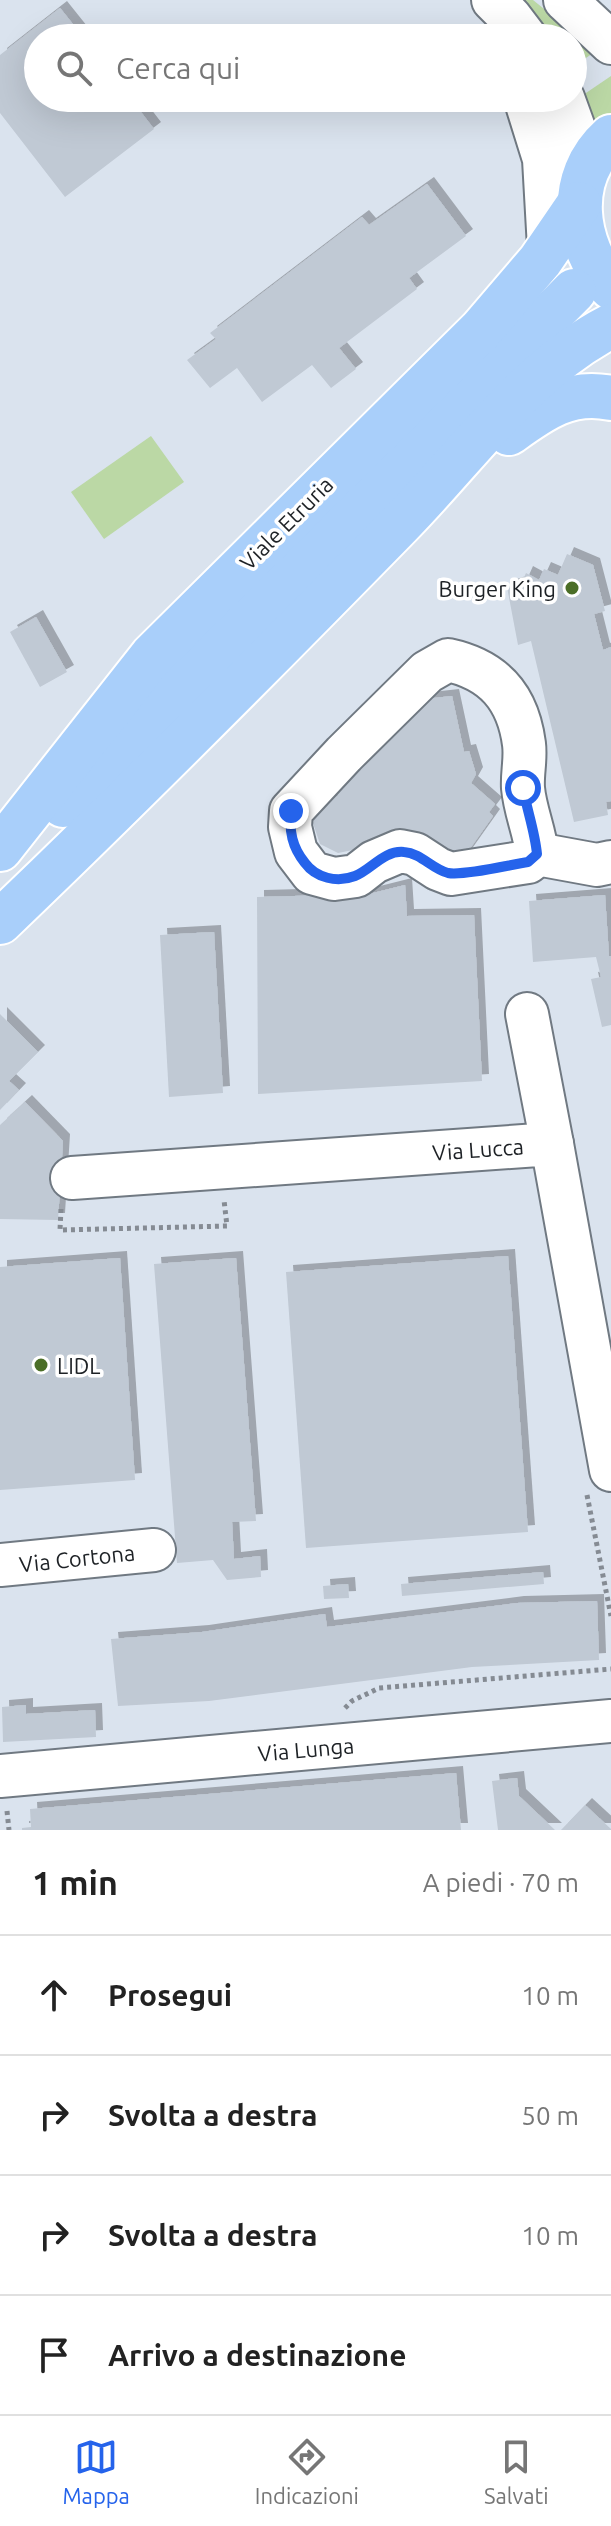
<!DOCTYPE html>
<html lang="it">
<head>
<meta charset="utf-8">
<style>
	body { margin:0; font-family:Ubuntu,sans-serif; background:#f2f2f2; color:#222 }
	.stop { position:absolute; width:24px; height:24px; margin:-18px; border:6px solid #2563eb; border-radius:50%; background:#fff }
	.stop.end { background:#2563eb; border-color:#fff; box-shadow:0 2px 8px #0008 }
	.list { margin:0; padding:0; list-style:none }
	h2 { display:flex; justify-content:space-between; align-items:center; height:104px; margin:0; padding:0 32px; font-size:34px }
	h2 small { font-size:26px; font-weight:400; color:#767676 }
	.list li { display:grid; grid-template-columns:52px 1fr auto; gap:24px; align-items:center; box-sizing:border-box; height:120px; padding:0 32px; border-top:2px solid #e0e0e0 }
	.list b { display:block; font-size:30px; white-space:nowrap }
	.list em { font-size:26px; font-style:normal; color:#767676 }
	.icon { flex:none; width:44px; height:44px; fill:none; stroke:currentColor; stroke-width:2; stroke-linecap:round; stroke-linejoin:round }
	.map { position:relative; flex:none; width:611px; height:1830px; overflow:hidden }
	.search { position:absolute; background:#fff; box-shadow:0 8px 32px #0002; left:24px; right:24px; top:24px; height:88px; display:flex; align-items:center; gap:20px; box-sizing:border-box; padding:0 28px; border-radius:44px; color:#767676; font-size:30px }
	.sheet { height:584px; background:#fff }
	nav { display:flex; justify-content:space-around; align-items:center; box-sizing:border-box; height:112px; border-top:2px solid #e0e0e0; background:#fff; font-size:22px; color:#767676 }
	nav a { display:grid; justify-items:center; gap:4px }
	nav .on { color:#2563eb }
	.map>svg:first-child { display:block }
	.green { fill:#bbd8a5 }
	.building { fill:#c0c9d4; filter:url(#shadow) }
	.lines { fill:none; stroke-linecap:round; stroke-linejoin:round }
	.minor-casing { stroke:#707982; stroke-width:46 }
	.major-casing { stroke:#fff; stroke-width:48 }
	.path { stroke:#858b93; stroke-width:5; stroke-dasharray:4 4; stroke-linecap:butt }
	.minor { stroke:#fff; stroke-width:42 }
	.major { stroke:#a9cffa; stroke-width:44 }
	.route { stroke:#2563eb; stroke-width:10 }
	.poi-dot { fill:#4b6e27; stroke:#fff; stroke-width:3 }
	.labels { text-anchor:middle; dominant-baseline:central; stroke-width:7; stroke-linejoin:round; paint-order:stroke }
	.street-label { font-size:22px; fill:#1d2125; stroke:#fff }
	.poi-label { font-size:22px; fill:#1d2125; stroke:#fff; text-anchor:end }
</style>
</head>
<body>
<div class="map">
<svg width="611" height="1830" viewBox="0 0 611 1830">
	<defs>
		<filter id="shadow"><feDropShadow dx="7" dy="-7" stdDeviation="0" flood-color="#0004"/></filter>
	</defs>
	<rect width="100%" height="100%" fill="#dae3ee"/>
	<!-- green -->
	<g class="green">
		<path d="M517,0H533L596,51L573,67V38H544Z"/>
		<path d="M611,76V116L594,130L583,95Z"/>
		<path d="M151,436L184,482L104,539L71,492Z"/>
	</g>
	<!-- building -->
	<g class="building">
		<path d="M60,8L84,38H38V98H130L154,129L65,197L0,113V55Z"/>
		<path d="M427,184L466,236L409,278L417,289L339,348L356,369L331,388L312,365L262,402L237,368L210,388L187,360L216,339L210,333L362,217L369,225Z"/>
		<path d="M567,554L593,565L605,611L594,614L603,650L611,647V801L606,802L608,815L574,822L531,641L518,645L507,587L522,582L526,573L539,580L544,569L558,575Z"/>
		<path d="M36,617L67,672L40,687L10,632Z"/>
		<path d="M452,696L464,752L469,751L476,774L471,783L495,804L489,812L493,816L459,864L368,847L338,853L320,844L313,823L317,811L332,798L338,796L332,772L407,701Z"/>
		<path d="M405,885L407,916L474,915L482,1081L258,1094L257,897L369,894Z"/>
		<path d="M605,895L609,956H611V1025L602,1027L591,979L601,977L596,957L533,962L529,901Z"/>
		<path d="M214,932L223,1093L169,1097L160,935Z"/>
		<path d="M0,1014L38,1052L9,1081L19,1090L0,1110Z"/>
		<path d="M25,1102L63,1141L58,1220L0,1219V1125Z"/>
		<path d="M508,1256L528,1532L306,1548L286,1272Z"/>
		<path d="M120,1258L135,1480L0,1490V1267Z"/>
		<path d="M236,1258L256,1521L232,1522L234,1559L260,1556L261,1577L227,1580L213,1560L177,1563L154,1264Z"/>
		<path d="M543,1572L544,1584L402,1596L401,1584Z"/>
		<path d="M348,1584L349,1598L324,1599L323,1586Z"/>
		<path d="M597,1601L599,1660L472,1667L209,1701L118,1706L111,1639L202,1632L325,1614L327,1627L517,1603Z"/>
		<path d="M26,1705V1714L95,1710L96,1737L3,1742L2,1707Z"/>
		<path d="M456,1773L461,1830H22V1828L31,1827L30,1809Z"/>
		<path d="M517,1778L519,1796L555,1830H498L492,1781Z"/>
		<path d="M585,1805L611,1829V1830H561Z"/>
	</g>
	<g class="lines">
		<defs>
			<g id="minor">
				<path d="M493,0L510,17L526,38"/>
				<path d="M565,0L611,43"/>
				<path d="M525,98L544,159L549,248"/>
				<path d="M563,98L588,167"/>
				<path d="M448,660C494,670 518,698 524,744C526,759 522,773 523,788C525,811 535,832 537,854L528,862L451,874L438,869L415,854L400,851L374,862L356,876L334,879L312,873L296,852L290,827L291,811L344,754L427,672Z"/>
				<path d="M537,854L597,865L611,862"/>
				<path d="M527,1014L552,1144"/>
				<path d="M72,1178L552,1144L611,1470"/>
				<path d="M0,1565L154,1550"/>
				<path d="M0,1776L611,1721"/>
			</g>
			<g id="major">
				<path d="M611,137C565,178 574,244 611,287"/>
				<path d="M509,433C541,410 569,389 611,398"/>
				<path d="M63,805L574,291"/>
				<path d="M0,849L152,656L481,330L540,261L579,204"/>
				<path d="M0,922C136,792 269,658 400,524C468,455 524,371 611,326"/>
			</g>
		</defs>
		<!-- minor casing -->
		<use href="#minor" class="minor-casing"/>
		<!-- major casing -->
		<use href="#major" class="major-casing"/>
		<!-- path -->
		<g class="path">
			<path d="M61,1209L60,1230L227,1226L224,1200"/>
			<path d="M587,1495L611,1616"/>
			<path d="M345,1708L352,1701L379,1688L611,1669"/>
			<path d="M7,1811L9,1830"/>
		</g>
		<!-- minor -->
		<use href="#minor" class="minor"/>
		<!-- major -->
		<use href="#major" class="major"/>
	</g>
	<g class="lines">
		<!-- route -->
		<path class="route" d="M291,811C289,831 292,847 305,863C316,878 337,883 355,876C371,870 384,850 404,852C421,853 432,869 448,873C463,876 509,865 528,862L537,854C535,832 527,810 523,788"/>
	</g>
	<!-- markers -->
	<g class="poi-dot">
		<circle cx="572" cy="588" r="8"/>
		<circle cx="41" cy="1365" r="8"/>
	</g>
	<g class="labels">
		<!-- street labels -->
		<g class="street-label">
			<text transform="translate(286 523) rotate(-45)">Viale Etruria</text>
			<text transform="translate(478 1149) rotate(-4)">Via Lucca</text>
			<text transform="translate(77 1558) rotate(-6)">Via Cortona</text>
			<text transform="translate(306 1749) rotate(-5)">Via Lunga</text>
		</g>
		<!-- poi labels -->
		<g class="poi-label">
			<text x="556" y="588">Burger King</text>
			<text x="57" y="1365" text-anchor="start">LIDL</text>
		</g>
	</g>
</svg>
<div class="stop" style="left:523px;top:788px"></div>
<div class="stop end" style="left:291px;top:811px"></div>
<div class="search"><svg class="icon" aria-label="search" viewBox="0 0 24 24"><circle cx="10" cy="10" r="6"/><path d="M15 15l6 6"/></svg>Cerca qui</div>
</div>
<section class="sheet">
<h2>1 min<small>A piedi · 70 m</small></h2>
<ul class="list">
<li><svg class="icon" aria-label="ahead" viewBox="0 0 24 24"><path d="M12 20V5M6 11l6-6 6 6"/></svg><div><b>Prosegui</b></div><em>10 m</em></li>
<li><svg class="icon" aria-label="right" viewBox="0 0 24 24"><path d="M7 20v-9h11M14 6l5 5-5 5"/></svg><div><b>Svolta a destra</b></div><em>50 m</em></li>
<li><svg class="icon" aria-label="right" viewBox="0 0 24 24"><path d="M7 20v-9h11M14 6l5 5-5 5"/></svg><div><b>Svolta a destra</b></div><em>10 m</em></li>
<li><svg class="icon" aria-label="arrive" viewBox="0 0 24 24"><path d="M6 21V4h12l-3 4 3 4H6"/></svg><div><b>Arrivo a destinazione</b></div></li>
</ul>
</section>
<nav>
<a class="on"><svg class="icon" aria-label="map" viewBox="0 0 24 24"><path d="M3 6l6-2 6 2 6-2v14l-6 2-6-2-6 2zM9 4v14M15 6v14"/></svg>Mappa</a>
<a><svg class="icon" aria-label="directions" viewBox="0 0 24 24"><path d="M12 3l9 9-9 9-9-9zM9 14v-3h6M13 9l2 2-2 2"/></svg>Indicazioni</a>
<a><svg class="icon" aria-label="saved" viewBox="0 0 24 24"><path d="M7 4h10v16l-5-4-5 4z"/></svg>Salvati</a>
</nav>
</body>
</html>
